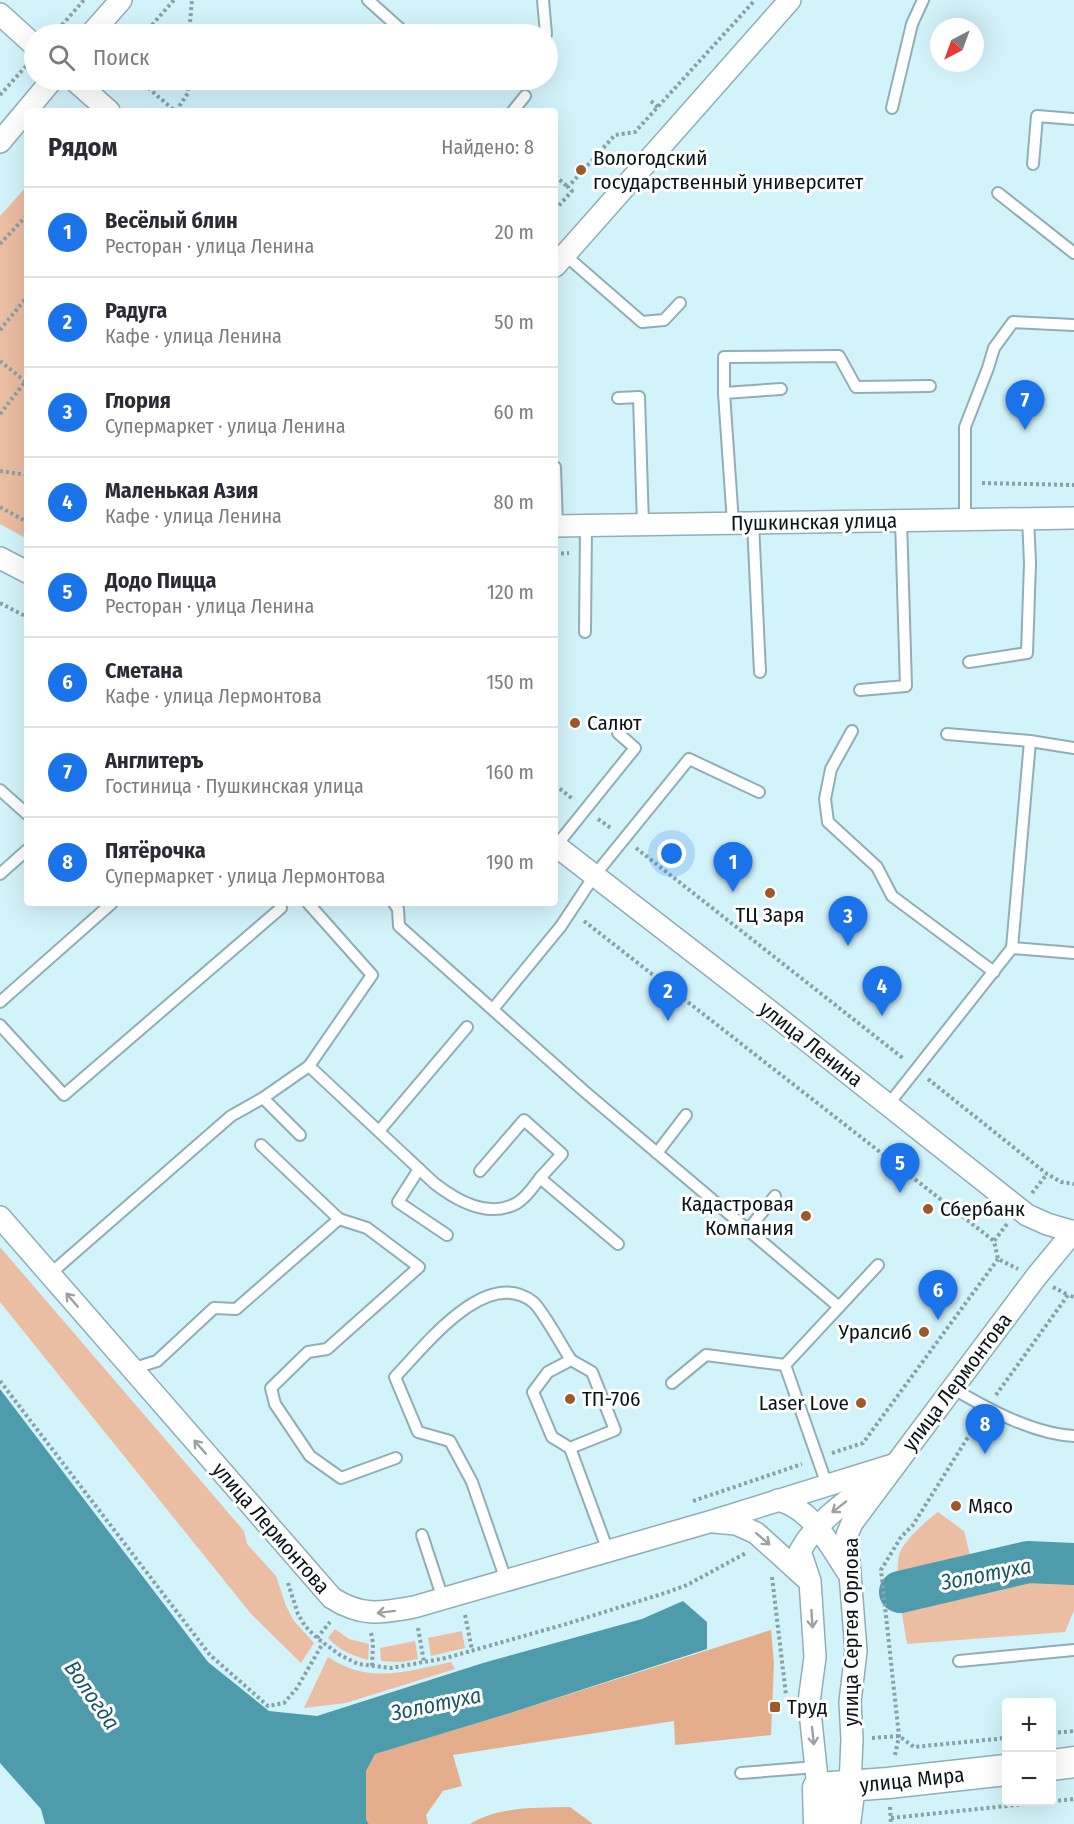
<!DOCTYPE html>
<html lang="ru">
<head>
<meta charset="utf-8">
<style>
	body { margin:0; font-family:"Fira Sans Condensed",sans-serif; background:#f2f2f3; color:#2b2b33 }
	.controls { position:absolute; right:18px; bottom:18px; display:grid; overflow:hidden; border-radius:6px; box-shadow:0 6px 24px #0002 }
	.controls button { width:54px; height:54px; display:grid; place-items:center; padding:0; border:0; border-bottom:2px solid #e1e1e2; background:#fff; color:#2b2b33; font:30px sans-serif }
	.compass { position:absolute; left:930px; top:18px; width:54px; height:54px; border-radius:50%; background:#fff; box-shadow:0 6px 24px #0002; rotate:221deg }
	.you { position:absolute; left:672px; top:854px; width:21px; height:21px; margin:-15px; border:4px solid #fff; border-radius:50%; background:#1a73e8; box-shadow:0 0 0 9px #1a73e833 }
	.badge { display:grid; place-items:center; width:39px; height:39px; border-radius:50%; background:#1a73e8; color:#fff; font-size:20px; font-weight:700 }
	.pin { position:absolute; translate:-50% -50px; filter:drop-shadow(0 2px 3px #0008) }
	.pin::after { content:''; position:absolute; top:32px; width:21px; height:18px; background:inherit; clip-path:polygon(0 0,100% 0,50% 100%) }
	.list { margin:0; padding:0; list-style:none }
	h2 { display:flex; justify-content:space-between; align-items:center; height:78px; margin:0; padding:0 24px; font-size:26px }
	h2 small { font-size:20px; font-weight:400; color:#7c7c81 }
	.list li { display:grid; grid-template-columns:39px 1fr auto; gap:18px; align-items:center; box-sizing:border-box; height:90px; padding:0 24px; border-top:2px solid #e1e1e2 }
	.list b { display:block; font-size:22px; white-space:nowrap }
	.list p { margin:0; font-size:20px; white-space:nowrap; color:#7c7c81 }
	.list em { font-size:20px; font-style:normal; color:#7c7c81 }
	.icon { flex:none; width:33px; height:33px; fill:none; stroke:currentColor; stroke-width:2; stroke-linecap:round; stroke-linejoin:round }
	.map { position:relative; flex:none; width:1074px; height:1824px; overflow:hidden }
	.search { position:absolute; background:#fff; box-shadow:0 6px 24px #0002; left:24px; top:24px; width:534px; height:66px; display:flex; align-items:center; gap:15px; box-sizing:border-box; padding:0 21px; border-radius:33px; color:#7c7c81; font-size:22px }
	.panel { position:absolute; background:#fff; box-shadow:0 6px 24px #0002; left:24px; top:108px; width:534px; height:798px; border-radius:6px }
	.map>svg:first-child { display:block }
	.green { fill:#ebbda2 }
	.forest { fill:#e4ad8c }
	.water { fill:#4e9bab }
	.lines { fill:none; stroke-linecap:round; stroke-linejoin:round }
	.river { stroke:#4e9bab; stroke-width:42 }
	.lane-casing { stroke:#90aeb5; stroke-width:14 }
	.street-casing { stroke:#90aeb5; stroke-width:24 }
	.secondary-casing { stroke:#90aeb5; stroke-width:33 }
	.path { stroke:#88a1a6; stroke-width:4; stroke-dasharray:3 3; stroke-linecap:butt }
	.lane { stroke:#fff; stroke-width:10 }
	.street { stroke:#fff; stroke-width:21 }
	.secondary { stroke:#fff; stroke-width:30 }
	.oneway { stroke:#9da1a2 }
	.poi-dot { fill:#9d592b; stroke:#fff; stroke-width:2 }
	.labels { text-anchor:middle; dominant-baseline:central; stroke-width:6; stroke-linejoin:round; paint-order:stroke }
	.poi-label { font-size:21px; fill:#091417; stroke:#fff; text-anchor:start }
	.street-label { font-size:21px; fill:#091417; stroke:#fff }
	.water-label { font-size:22px; font-style:italic; fill:#185864; stroke:#fff }
</style>
</head>
<body>
<div class="map">
<svg width="1074" height="1824" viewBox="0 0 1074 1824">
	<rect width="100%" height="100%" fill="#d3f3fa"/>
	<!-- green -->
	<g class="green">
		<path d="M27,186V539L0,524V216Z"/>
		<path d="M0,1247L244,1531L247,1544L276,1576L286,1606L294,1621L314,1643L301,1663L252,1615L0,1302Z"/>
		<path d="M938,1512L964,1531L970,1555L1007,1557L1074,1550V1610L1065,1632L907,1644C904,1623 892,1567 901,1550C909,1536 925,1522 938,1512Z"/>
		<path d="M335,1629L349,1639L369,1644L368,1660C353,1656 339,1650 328,1638Z"/>
		<path d="M462,1631L465,1648L431,1656L428,1638Z"/>
		<path d="M415,1641L418,1659L402,1662L381,1661L380,1648Z"/>
		<path d="M328,1657C370,1685 406,1671 451,1662L455,1669L346,1703L304,1708Z"/>
	</g>
	<!-- forest -->
	<g class="forest">
		<path d="M771,1630L774,1663L771,1735L675,1745L674,1721L453,1755L462,1786L443,1791L426,1815L428,1824H369L366,1820V1771L374,1754L507,1714Z"/>
		<path d="M570,1807L593,1824H470C498,1806 537,1808 570,1807Z"/>
	</g>
	<!-- water -->
	<path class="water" d="M0,1389L208,1662L269,1711L317,1716L483,1663L642,1619L683,1601L707,1622V1649L507,1714L375,1754L366,1771V1820L369,1824H45L41,1809L0,1763Z"/>
	<g class="lines">
		<!-- river -->
		<path class="river" d="M900,1592L1028,1562L1074,1564"/>
		<defs>
			<g id="lane">
				<path d="M368,0L406,34"/>
				<path d="M543,0L546,34"/>
				<path d="M548,57V60"/>
				<path d="M530,81L532,80"/>
				<path d="M892,108L912,24L923,0"/>
				<path d="M513,111L525,96"/>
				<path d="M1033,164L1037,116L1074,119"/>
				<path d="M998,193L1074,253"/>
				<path d="M565,255L642,322L664,320L680,303"/>
				<path d="M724,393V357L839,356L856,387L930,386"/>
				<path d="M618,398L639,397L643,525"/>
				<path d="M555,467L557,526"/>
				<path d="M965,519V427L988,368L994,348L1013,322L1074,325"/>
				<path d="M733,523L724,393L781,389"/>
				<path d="M753,523L760,672"/>
				<path d="M585,632L586,526"/>
				<path d="M969,662L1027,653L1030,563L1028,518"/>
				<path d="M860,690L906,686L901,520"/>
				<path d="M852,731L831,769L825,799L828,822L877,867L892,896L994,972"/>
				<path d="M947,734L1030,741L1074,748"/>
				<path d="M0,790L27,814"/>
				<path d="M556,846L635,748L618,733"/>
				<path d="M0,874L27,850"/>
				<path d="M394,903L398,909L399,926L584,1091L839,1307"/>
				<path d="M1012,948L1030,741"/>
				<path d="M0,1002L112,903"/>
				<path d="M493,1009L561,926L594,876L689,759L759,792"/>
				<path d="M0,1025L64,1095L281,908"/>
				<path d="M309,1066L434,1183C457,1201 488,1219 517,1203C526,1198 534,1186 540,1178"/>
				<path d="M263,1098L300,1135"/>
				<path d="M888,1105L1012,948L1074,953"/>
				<path d="M379,1131L467,1027"/>
				<path d="M657,1153L686,1115"/>
				<path d="M419,1169L398,1202L447,1235"/>
				<path d="M480,1171L524,1120L562,1154L540,1178L618,1244"/>
				<path d="M339,1219L367,1228L419,1267L327,1349L308,1352L271,1388L275,1404L310,1456L341,1478L396,1458"/>
				<path d="M748,1230L775,1196"/>
				<path d="M50,1274L231,1116L263,1098L309,1066L372,975L308,903"/>
				<path d="M785,1365L878,1265"/>
				<path d="M785,1365L827,1485"/>
				<path d="M135,1372L141,1366L157,1361L214,1308L236,1309L339,1219L261,1145"/>
				<path d="M672,1383L706,1355L785,1365"/>
				<path d="M952,1388C988,1409 1033,1434 1074,1436"/>
				<path d="M570,1448L615,1430L592,1372L571,1360"/>
				<path d="M422,1535L443,1599"/>
				<path d="M506,1580L472,1482L450,1441L418,1432L395,1377C424,1347 486,1265 533,1302C542,1309 563,1348 571,1360L548,1372L533,1392L552,1437L570,1448L608,1551"/>
				<path d="M959,1661L1074,1650"/>
				<path d="M741,1773L816,1767"/>
			</g>
			<g id="street">
				<path d="M0,14L34,45"/>
				<path d="M91,34L121,0"/>
				<path d="M74,80L109,111"/>
				<path d="M0,142L52,80"/>
				<path d="M555,266L790,0"/>
				<path d="M555,526L1074,518"/>
				<path d="M0,558L27,572"/>
				<path d="M555,845L767,1009L1027,1215L1047,1224L1074,1232"/>
				<path d="M0,1217L332,1598C362,1617 380,1613 414,1607L709,1522L896,1464"/>
				<path d="M778,1500C814,1510 829,1545 849,1574"/>
				<path d="M714,1522L736,1524L756,1533L809,1581"/>
				<path d="M850,1786L852,1739L850,1702L856,1651L847,1535L852,1523L896,1464L1036,1277L1074,1231"/>
				<path d="M818,1788L809,1702L815,1657L810,1581L800,1551C817,1520 847,1501 875,1480"/>
			</g>
			<g id="secondary">
				<path d="M1052,1765L1074,1762"/>
				<path d="M819,1824L818,1788L888,1783L1006,1770"/>
				<path d="M845,1824L850,1786"/>
			</g>
		</defs>
		<!-- lane casing -->
		<use href="#lane" class="lane-casing"/>
		<!-- street casing -->
		<use href="#street" class="street-casing"/>
		<!-- secondary casing -->
		<use href="#secondary" class="secondary-casing"/>
		<!-- path -->
		<g class="path">
			<path d="M54,34L84,0"/>
			<path d="M144,34L174,0"/>
			<path d="M189,34L192,0"/>
			<path d="M139,80L175,111"/>
			<path d="M0,95L28,64"/>
			<path d="M651,101L658,107"/>
			<path d="M176,111L188,93V80"/>
			<path d="M555,176L568,187"/>
			<path d="M555,210L572,191L568,187L615,135L635,132L755,0"/>
			<path d="M0,244L27,215"/>
			<path d="M0,330L27,297"/>
			<path d="M0,361L26,382"/>
			<path d="M0,414L25,382"/>
			<path d="M0,471L27,475"/>
			<path d="M982,483L1074,485"/>
			<path d="M0,507L27,522"/>
			<path d="M555,554L569,553"/>
			<path d="M0,603L27,617"/>
			<path d="M555,785L574,800"/>
			<path d="M598,819L612,829"/>
			<path d="M636,848L904,1059"/>
			<path d="M584,921L994,1241"/>
			<path d="M928,1079L1047,1174L1061,1182L1074,1184"/>
			<path d="M1032,1193L1047,1174"/>
			<path d="M1007,1224L994,1241L998,1259L1018,1269"/>
			<path d="M1053,1287L1068,1295"/>
			<path d="M0,1381L210,1655L268,1706L284,1703L297,1688L323,1643"/>
			<path d="M996,1395L1068,1295L1074,1297"/>
			<path d="M832,1453L863,1443L998,1259"/>
			<path d="M693,1501L802,1464"/>
			<path d="M772,1577L786,1695"/>
			<path d="M288,1583L298,1614L305,1626L317,1638L340,1655L358,1664L391,1668L446,1658L566,1624L668,1592L687,1585L746,1553"/>
			<path d="M465,1615L472,1650"/>
			<path d="M418,1628L424,1662"/>
			<path d="M371,1633L373,1643L372,1667"/>
			<path d="M317,1638L330,1622"/>
			<path d="M1052,1733L1074,1731"/>
			<path d="M872,1738L899,1736L914,1747L1006,1738"/>
			<path d="M895,1755L899,1736L881,1570L901,1537L913,1525L978,1421"/>
			<path d="M890,1807L891,1824"/>
			<path d="M891,1818L1074,1799"/>
		</g>
		<!-- lane -->
		<use href="#lane" class="lane"/>
		<!-- street -->
		<use href="#street" class="street"/>
		<!-- secondary -->
		<use href="#secondary" class="secondary"/>
	</g>
	<!-- one-way arrows -->
	<defs><path id="oneway-shaft" d="M-6 0H5M1.5-3L5.5 0L1.5 3" fill="none" stroke-width="1.6" stroke-linecap="round" stroke-linejoin="round" transform="scale(1.5)"/></defs>
	<g class="oneway">
		<use href="#oneway-shaft" transform="translate(72 1300) rotate(-131)"/>
		<use href="#oneway-shaft" transform="translate(200 1447) rotate(-131)"/>
		<use href="#oneway-shaft" transform="translate(839 1507) rotate(142)"/>
		<use href="#oneway-shaft" transform="translate(763 1539) rotate(41)"/>
		<use href="#oneway-shaft" transform="translate(386 1612) rotate(173)"/>
		<use href="#oneway-shaft" transform="translate(812 1619) rotate(86)"/>
		<use href="#oneway-shaft" transform="translate(813 1736) rotate(84)"/>
	</g>
	<!-- markers -->
	<g class="poi-dot">
		<circle cx="581" cy="170" r="6"/>
		<circle cx="575" cy="723" r="6"/>
		<circle cx="770" cy="893" r="6"/>
		<circle cx="928" cy="1209" r="6"/>
		<circle cx="806" cy="1216" r="6"/>
		<circle cx="924" cy="1332" r="6"/>
		<circle cx="570" cy="1399" r="6"/>
		<circle cx="861" cy="1403" r="6"/>
		<circle cx="956" cy="1506" r="6"/>
		<rect x="769" y="1701" width="12" height="12" rx="3"/>
	</g>
	<g class="labels">
		<!-- poi labels -->
		<g class="poi-label">
			<text x="593" y="158">Вологодский<tspan x="593" dy="24">государственный университет</tspan></text>
			<text x="587" y="723">Салют</text>
			<text x="770" y="915" text-anchor="middle">ТЦ Заря</text>
			<text x="794" y="1204" text-anchor="end">Кадастровая<tspan x="794" dy="24">Компания</tspan></text>
			<text x="940" y="1209">Сбербанк</text>
			<text x="912" y="1332" text-anchor="end">Уралсиб</text>
			<text x="582" y="1399">ТП-706</text>
			<text x="849" y="1403" text-anchor="end">Laser Love</text>
			<text x="968" y="1506">Мясо</text>
			<text x="787" y="1707">Труд</text>
		</g>
		<!-- street labels -->
		<g class="street-label">
			<text transform="translate(814 522) rotate(-1)">Пушкинская улица</text>
			<text transform="translate(811 1044) rotate(38)">улица Ленина</text>
			<text transform="translate(957 1382) rotate(-53)">улица Лермонтова</text>
			<text transform="translate(271 1528) rotate(49)">улица Лермонтова</text>
			<text transform="translate(851 1632) rotate(-90)">улица Сергея Орлова</text>
			<text transform="translate(912 1780) rotate(-6)">улица Мира</text>
		</g>
		<!-- water labels -->
		<g class="water-label">
			<text transform="translate(986 1574) rotate(-11)">Золотуха</text>
			<text transform="translate(92 1695) rotate(55)">Вологда</text>
			<text transform="translate(436 1704) rotate(-12)">Золотуха</text>
		</g>
	</g>
</svg>
<div class="controls">
<button>+</button>
<button>−</button>
</div>
<svg class="compass" viewBox="-18 -18 36 36"><path d="M0-13l5 13h-10z" fill="#e53935"/><path d="M0 13l5-13h-10z" fill="#7c7c81"/></svg>
<div class="you"></div>
<div class="pin badge" style="left:733px;top:892px">1</div>
<div class="pin badge" style="left:668px;top:1021px">2</div>
<div class="pin badge" style="left:848px;top:946px">3</div>
<div class="pin badge" style="left:882px;top:1016px">4</div>
<div class="pin badge" style="left:900px;top:1193px">5</div>
<div class="pin badge" style="left:938px;top:1320px">6</div>
<div class="pin badge" style="left:1025px;top:430px">7</div>
<div class="pin badge" style="left:985px;top:1454px">8</div>
<div class="search"><svg class="icon" aria-label="search" viewBox="0 0 24 24"><circle cx="10" cy="10" r="6"/><path d="M15 15l6 6"/></svg>Поиск</div>
<section class="panel">
<h2>Рядом<small>Найдено: 8</small></h2>
<ul class="list">
<li><span class="badge">1</span><div><b>Весёлый блин</b><p>Ресторан · улица Ленина</p></div><em>20 m</em></li>
<li><span class="badge">2</span><div><b>Радуга</b><p>Кафе · улица Ленина</p></div><em>50 m</em></li>
<li><span class="badge">3</span><div><b>Глория</b><p>Супермаркет · улица Ленина</p></div><em>60 m</em></li>
<li><span class="badge">4</span><div><b>Маленькая Азия</b><p>Кафе · улица Ленина</p></div><em>80 m</em></li>
<li><span class="badge">5</span><div><b>Додо Пицца</b><p>Ресторан · улица Ленина</p></div><em>120 m</em></li>
<li><span class="badge">6</span><div><b>Сметана</b><p>Кафе · улица Лермонтова</p></div><em>150 m</em></li>
<li><span class="badge">7</span><div><b>Англитеръ</b><p>Гостиница · Пушкинская улица</p></div><em>160 m</em></li>
<li><span class="badge">8</span><div><b>Пятёрочка</b><p>Супермаркет · улица Лермонтова</p></div><em>190 m</em></li>
</ul>
</section>
</div>
</body>
</html>
